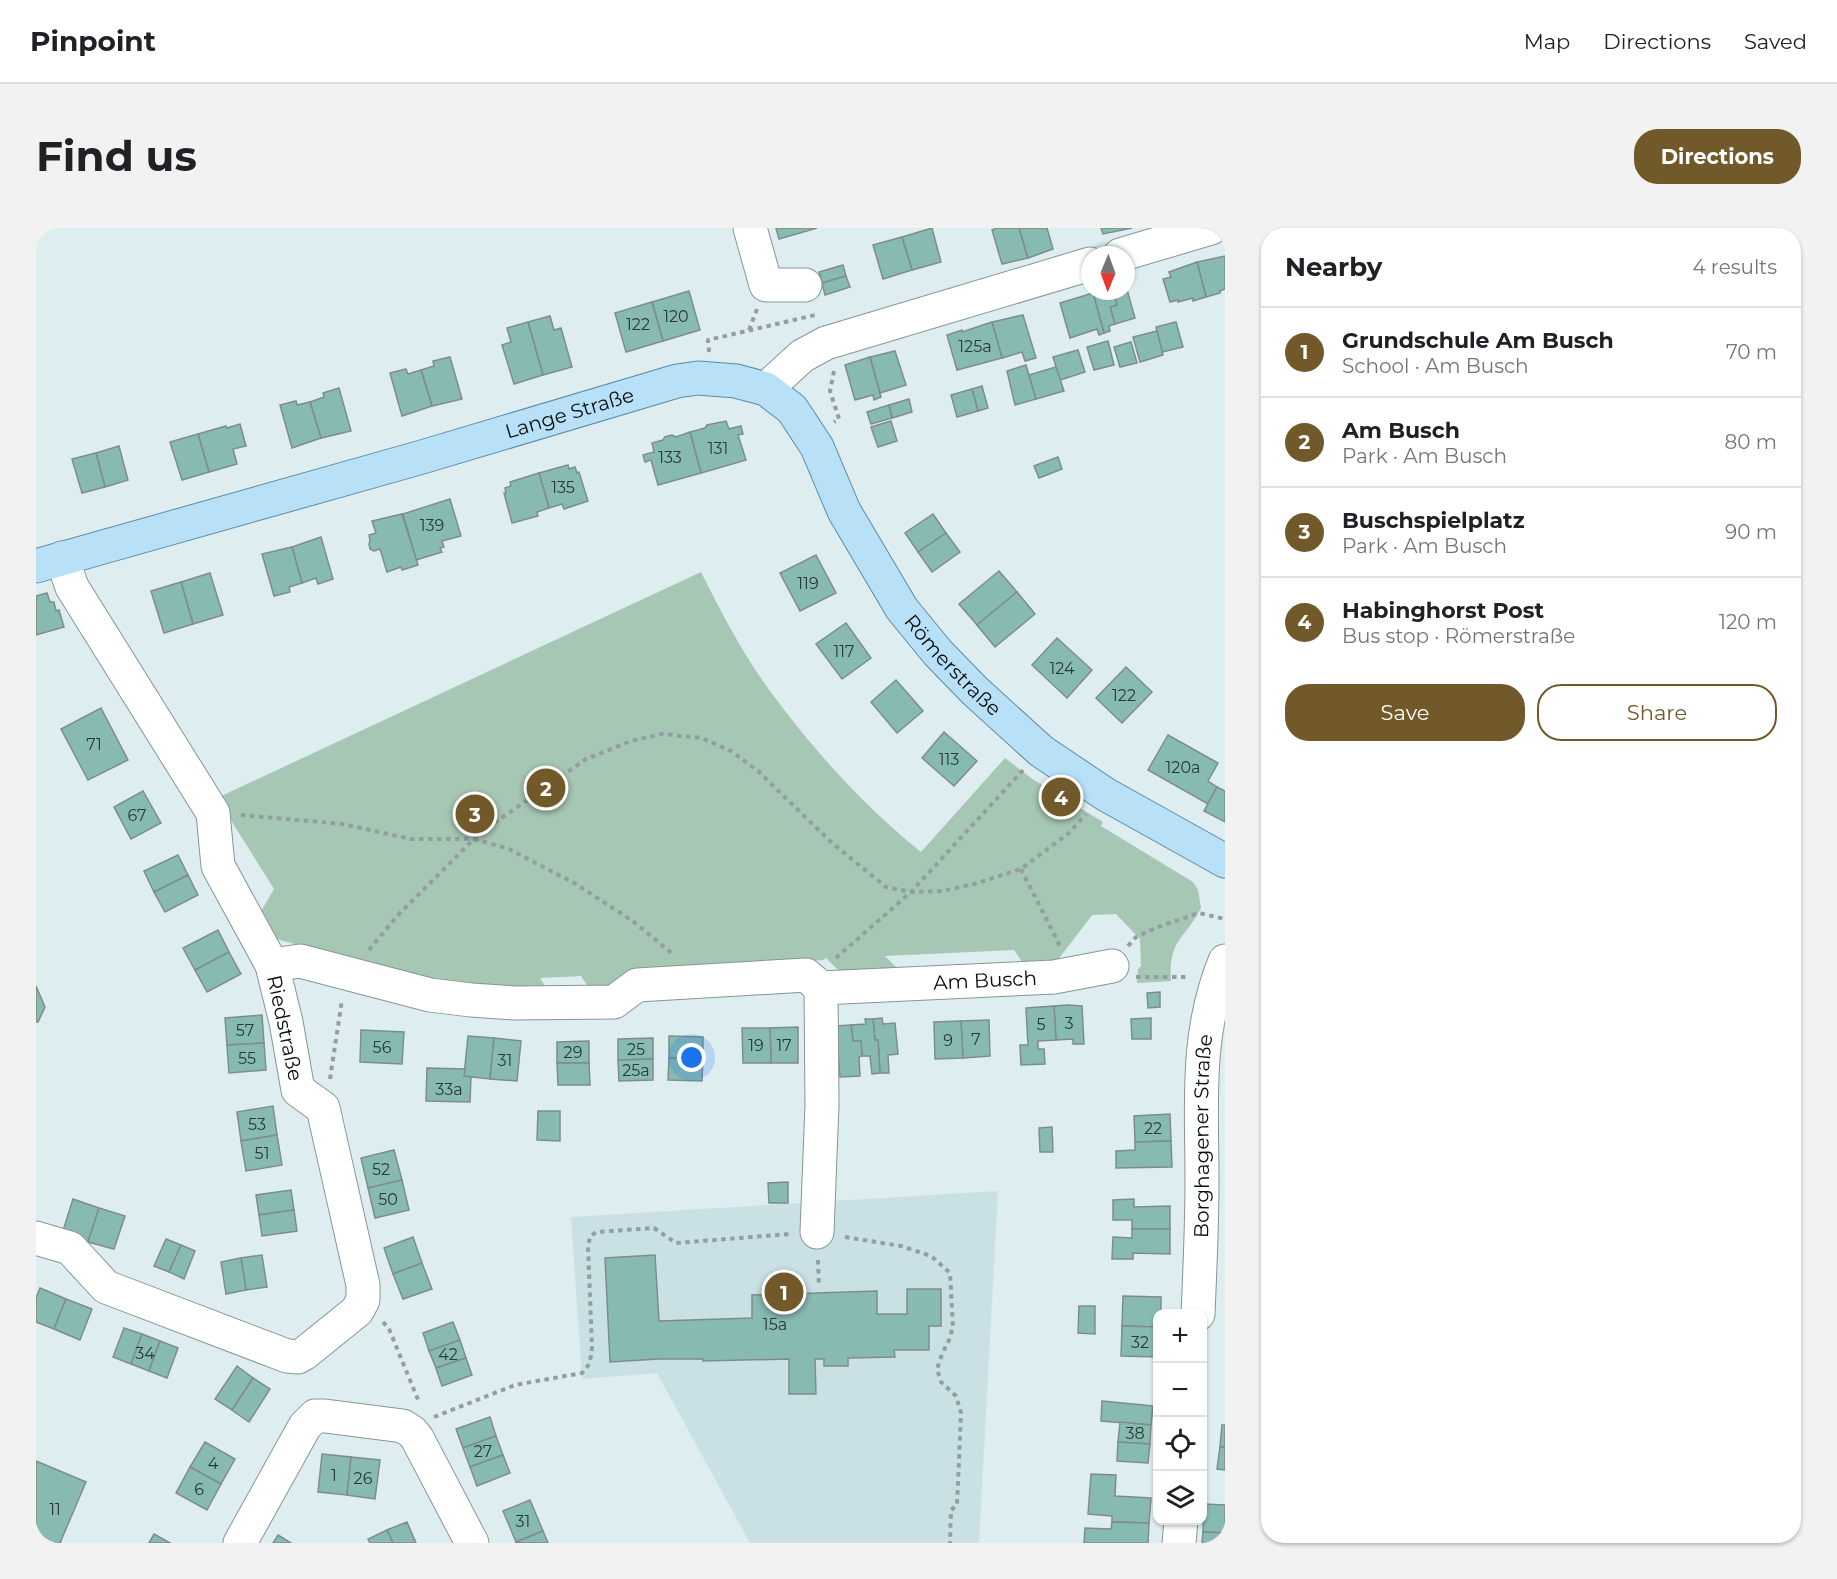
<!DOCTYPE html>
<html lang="en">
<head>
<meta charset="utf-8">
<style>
	body { margin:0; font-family:Montserrat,sans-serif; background:#f2f2f2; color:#202124 }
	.controls { position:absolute; right:18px; bottom:18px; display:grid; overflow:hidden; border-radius:12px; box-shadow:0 2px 4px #0004 }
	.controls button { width:54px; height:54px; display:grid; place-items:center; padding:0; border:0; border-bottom:2px solid #e0e0e0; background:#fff; color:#202124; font:30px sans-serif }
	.compass { position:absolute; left:1045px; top:18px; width:54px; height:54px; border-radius:50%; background:#fff; box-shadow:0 2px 4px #0004; rotate:181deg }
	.you { position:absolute; left:656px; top:830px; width:21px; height:21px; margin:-15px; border:4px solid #fff; border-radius:50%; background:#1a73e8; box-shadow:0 0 0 9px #1a73e833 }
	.badge { display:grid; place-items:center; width:39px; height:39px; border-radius:50%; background:#715929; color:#fff; font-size:20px; font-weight:700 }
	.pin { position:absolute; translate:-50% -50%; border:3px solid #fff; box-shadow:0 2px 6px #0006 }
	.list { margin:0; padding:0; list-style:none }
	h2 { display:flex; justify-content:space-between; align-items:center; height:78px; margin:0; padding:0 24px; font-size:26px }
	h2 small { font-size:20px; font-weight:400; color:#757577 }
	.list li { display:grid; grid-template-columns:39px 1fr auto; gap:18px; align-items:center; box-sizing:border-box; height:90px; padding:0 24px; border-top:2px solid #e0e0e0 }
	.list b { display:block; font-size:22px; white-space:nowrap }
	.list p { margin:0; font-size:20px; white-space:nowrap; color:#757577 }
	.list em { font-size:20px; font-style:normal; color:#757577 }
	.actions { display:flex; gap:12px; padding:18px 24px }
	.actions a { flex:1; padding:14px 0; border:2px solid #715929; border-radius:24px; text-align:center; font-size:21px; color:#715929 }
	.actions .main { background:#715929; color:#fff }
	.icon { flex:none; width:33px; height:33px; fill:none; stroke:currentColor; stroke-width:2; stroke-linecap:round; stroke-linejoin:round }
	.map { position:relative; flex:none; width:1189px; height:1315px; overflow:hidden; border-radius:24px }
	header { display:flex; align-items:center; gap:36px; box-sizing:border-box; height:84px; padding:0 30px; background:#fff; border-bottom:2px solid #e0e0e0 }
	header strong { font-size:28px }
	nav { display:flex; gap:33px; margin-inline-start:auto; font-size:21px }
	.intro { display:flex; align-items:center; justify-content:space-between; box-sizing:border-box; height:144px; padding:0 36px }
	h1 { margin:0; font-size:42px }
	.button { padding:15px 27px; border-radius:24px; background:#715929; color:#fff; font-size:21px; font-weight:700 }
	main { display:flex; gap:36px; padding:0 36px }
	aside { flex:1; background:#fff; border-radius:24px; box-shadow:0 2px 4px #0004 }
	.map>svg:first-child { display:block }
	.built { fill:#c9e1e5 }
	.green { fill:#a6c7b3 }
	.building { fill:#87bbb2; stroke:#7f8d8a; stroke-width:1.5 }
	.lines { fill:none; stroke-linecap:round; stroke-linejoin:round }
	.minor-casing { stroke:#879597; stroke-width:35 }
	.major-casing { stroke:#5c8aa4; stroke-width:35 }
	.path { stroke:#939ea0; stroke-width:4; stroke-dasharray:4.5 4.5; stroke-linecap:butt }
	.minor { stroke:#fff; stroke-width:33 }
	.major { stroke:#b8e1f8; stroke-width:33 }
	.labels { text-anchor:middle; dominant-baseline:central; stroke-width:6; stroke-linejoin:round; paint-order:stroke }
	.number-label { font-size:16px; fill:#283938 }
	.street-label { font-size:20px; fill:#090e0f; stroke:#fff }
</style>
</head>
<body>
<header>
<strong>Pinpoint</strong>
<nav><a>Map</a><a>Directions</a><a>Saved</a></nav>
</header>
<div class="intro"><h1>Find us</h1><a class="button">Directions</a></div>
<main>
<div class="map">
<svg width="1189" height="1315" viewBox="0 0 1189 1315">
	<rect width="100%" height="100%" fill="#deedf0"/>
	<!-- built -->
	<path class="built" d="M962,963L943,1315H714L621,1145L546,1151L535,989Z"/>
	<!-- green -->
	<path class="green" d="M665,344C686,386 709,430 737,467C780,525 829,579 885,624L969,530L995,550L1067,594L1065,598L1157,654L1162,662L1165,680C1149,711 1132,712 1135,753L1101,755L1102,741L1105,738L1104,711L1080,686L1056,687L1018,737L989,738L978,722L849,728L866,745L809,749L790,730L787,732L592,744L568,764L556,765L545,748L504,750L514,766L436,765L233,709L220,692L238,661L181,570Z"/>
	<!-- building -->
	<g class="building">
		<path d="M740,0H781L743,11Z"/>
		<path d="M896,0L905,34L876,42L866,9Z"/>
		<path d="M961,0H983L992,30L966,36L956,2Z"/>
		<path d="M983,0H1011L1017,21L992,30Z"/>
		<path d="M1065,0H1096L1067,6Z"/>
		<path d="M866,9L876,42L847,51L837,17Z"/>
		<path d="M1189,28V61L1184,63V65L1170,69L1161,34Z"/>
		<path d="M1161,34L1170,69L1157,73V70L1142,74V72L1134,74L1127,51L1135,49L1133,44Z"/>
		<path d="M807,37L810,48L786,55L783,44Z"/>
		<path d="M810,48L814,59L789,67L786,55Z"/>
		<path d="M1090,58L1099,90L1079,96L1074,79L1081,77L1077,63H1090Z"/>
		<path d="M653,63L664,102L627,113L616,74Z"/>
		<path d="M1064,63H1077L1081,77L1074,79L1079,96L1073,98L1074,103L1068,105L1057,65Z"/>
		<path d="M1057,65L1068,105L1063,107L1061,101L1034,110L1024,75Z"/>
		<path d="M616,74L627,113L590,124L579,85Z"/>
		<path d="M987,87L1000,130L989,133L986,124L966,130L956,94Z"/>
		<path d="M514,88L518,102L525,100L536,139L507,147L492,94Z"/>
		<path d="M492,94L507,147L478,156L466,117L475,114L471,100Z"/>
		<path d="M956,94L966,130L921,142L911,107L926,102V104Z"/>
		<path d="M1140,94L1147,119L1126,124L1120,99Z"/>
		<path d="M1121,103L1127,127L1104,134L1097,109Z"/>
		<path d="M1072,113L1078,137L1058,142L1051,119Z"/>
		<path d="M1095,114L1101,135L1084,139L1078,119Z"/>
		<path d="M1042,122L1049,144L1024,152L1017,129Z"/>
		<path d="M859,123L870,157L844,165L834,129Z"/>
		<path d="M414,129L426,171L396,178L385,142L398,138L397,133Z"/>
		<path d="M834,129L845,169L838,172L837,167L819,172L809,137Z"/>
		<path d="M990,137L1000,171L979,177L971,143Z"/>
		<path d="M1020,139L1028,163L1000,171L993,147Z"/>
		<path d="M370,141L372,146L385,142L396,178L366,188L354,145Z"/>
		<path d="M946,158L952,180L942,183L936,161Z"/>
		<path d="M303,160L315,203L285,210L274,174L288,169L287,165Z"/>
		<path d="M936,161L942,183L921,189L915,167Z"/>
		<path d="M873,171L876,184L856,190L853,177Z"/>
		<path d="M260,173L261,177L274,174L285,210L256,220L244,177Z"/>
		<path d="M853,177L856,190L835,196L831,184Z"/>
		<path d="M690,193L693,201L705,198L707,206L702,207L710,232L665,245L654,204L669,200L671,197Z"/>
		<path d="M855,193L861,213L842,219L835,199Z"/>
		<path d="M204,196L210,218L197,221L201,236L173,244L162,206L190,198L191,200Z"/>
		<path d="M654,204L665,245L622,257L615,232L609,234L607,227L618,224L616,215L627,212L629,209L636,207L640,209Z"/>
		<path d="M162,206L173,244L146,252L134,214Z"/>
		<path d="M83,218L92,252L69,259L60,225Z"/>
		<path d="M60,225L69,259L46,265L36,231Z"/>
		<path d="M1022,229L1026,241L1003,250L998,238Z"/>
		<path d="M532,237L533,241L539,239L541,245L543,244L552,273L528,281L526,276L513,280L503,245Z"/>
		<path d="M503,245L513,280L501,284L502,288L476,295L468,265H470L469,260L475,258L474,254Z"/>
		<path d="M414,271L425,308L406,313L408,319L404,320L406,324L380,332L367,286Z"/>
		<path d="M366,286L382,337L366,342L365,339L351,344L344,321L338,323L334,321L333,316L334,313L333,307L340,305L336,293Z"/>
		<path d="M897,286L910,305L882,324L869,305Z"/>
		<path d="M910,305L924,324L896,344L882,324Z"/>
		<path d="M285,309L297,351L282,356L280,350L266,355L256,319Z"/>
		<path d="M256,319L266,355L253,359L254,364L238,368L226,326Z"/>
		<path d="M780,327L800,365L764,383L744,345Z"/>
		<path d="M963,343L981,364L941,397L923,376Z"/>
		<path d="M174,345L187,387L157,396L145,354Z"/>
		<path d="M145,354L157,396L128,405L115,363Z"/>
		<path d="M981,364L999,386L959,419L941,397Z"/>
		<path d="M11,365L14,374H18L20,383L23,382L28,399L0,407V368Z"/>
		<path d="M810,395L835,430L806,451L780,416Z"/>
		<path d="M1021,410L1056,442L1031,470L996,437Z"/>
		<path d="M1090,439L1116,464L1086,495L1060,470Z"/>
		<path d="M860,452L887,483L861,505L835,474Z"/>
		<path d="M65,480L92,532L52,552L25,501Z"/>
		<path d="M908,504L941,533L918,558L886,530Z"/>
		<path d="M1132,507L1182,535L1172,553L1181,559L1172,576L1112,542Z"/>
		<path d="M1181,559L1189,563V594L1168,583Z"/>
		<path d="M107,563L125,595L95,611L78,579Z"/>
		<path d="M142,627L152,647L118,664L108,643Z"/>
		<path d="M152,647L162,667L129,684L118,664Z"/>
		<path d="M182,702L193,724L159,742L147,720Z"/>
		<path d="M193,724L205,746L171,764L159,742Z"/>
		<path d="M0,758L9,779L2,794H0Z"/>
		<path d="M1124,764V779L1112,780L1111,765Z"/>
		<path d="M1032,777L1046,778L1048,816H1037V811L1020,812L1018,778Z"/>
		<path d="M1018,778L1020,812L1002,813V821H1008L1009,836L985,837L984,817H992L990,780Z"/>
		<path d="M226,787L228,815L191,817L189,790Z"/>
		<path d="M846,790L847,796L859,795L862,826L852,827L853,845H844L842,812H839L837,791Z"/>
		<path d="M1115,790V811H1096L1095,791Z"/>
		<path d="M829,791H837L839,812H842L844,845L836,846L834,828H826L825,813H817L815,797L830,796Z"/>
		<path d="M953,792L954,828L927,830L925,793Z"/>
		<path d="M925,793L927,830L899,831L898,794Z"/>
		<path d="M815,797L817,813H825L826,828L823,829L824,848L804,849L800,798Z"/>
		<path d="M762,799V835H735L734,800Z"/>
		<path d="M706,800H734L735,835H707Z"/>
		<path d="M325,802L368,804L366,836L324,834Z"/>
		<path d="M432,808L458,810L454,851L428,848Z"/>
		<path d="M633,808L667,809V831L633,830Z"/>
		<path d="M458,810L485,813L481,853L454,851Z"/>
		<path d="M617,810V831L582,832V811Z"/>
		<path d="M553,813V835H521V814Z"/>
		<path d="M228,815L230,842L193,845L191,817Z"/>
		<path d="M633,830L667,831L666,853L632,852Z"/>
		<path d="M617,831V852L583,853L582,832Z"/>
		<path d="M521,835H553L554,857H522Z"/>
		<path d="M391,840L429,841L428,848L435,849L434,874L390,873Z"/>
		<path d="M237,878L241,907L205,913L201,884Z"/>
		<path d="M502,883H524V913L501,912Z"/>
		<path d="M1134,886L1135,913L1099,914L1098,888Z"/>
		<path d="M1016,899L1017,924H1004L1003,900Z"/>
		<path d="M241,907L246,937L210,943L205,913Z"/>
		<path d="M1135,913L1136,939L1080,940V923L1099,922V914Z"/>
		<path d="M358,922L366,952L332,960L325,930Z"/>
		<path d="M366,952L373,982L339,990L332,960Z"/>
		<path d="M752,954V975H733L732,955Z"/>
		<path d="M255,962L258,982L223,987L220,967Z"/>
		<path d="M37,971L63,980L52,1014L26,1006Z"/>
		<path d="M1098,971V979L1134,978V1001H1096V992H1077V972Z"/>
		<path d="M63,980L89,988L78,1021L52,1014Z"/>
		<path d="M258,982L261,1003L226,1008L223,987Z"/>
		<path d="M1096,1001H1134V1026L1097,1025V1031H1076L1077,1009L1096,1010Z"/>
		<path d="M377,1009L386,1035L357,1046L348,1020Z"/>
		<path d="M130,1011L145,1017L133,1044L118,1038Z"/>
		<path d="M145,1017L159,1023L148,1051L133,1044Z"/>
		<path d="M226,1027L231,1059L210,1062L205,1030Z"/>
		<path d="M619,1027L623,1093L716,1090V1067L841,1063V1086H871V1061H905V1098H893V1122H858L859,1129L812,1130V1138H788V1131H779L780,1166H753V1131L667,1133V1131H623L574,1134L569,1030Z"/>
		<path d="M205,1030L210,1062L190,1066L185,1034Z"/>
		<path d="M386,1035L396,1061L367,1071L357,1046Z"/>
		<path d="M4,1060L30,1071L18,1101L0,1094V1070Z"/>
		<path d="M1087,1068L1125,1069V1086H1122V1099L1086,1098Z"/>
		<path d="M30,1071L56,1081L44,1112L18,1101Z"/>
		<path d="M1043,1078H1059V1106L1042,1105Z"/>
		<path d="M417,1094L424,1112L393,1123L387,1105Z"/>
		<path d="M1086,1098L1122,1099V1129L1085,1128Z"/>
		<path d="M88,1100L106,1106L95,1136L77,1129Z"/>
		<path d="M106,1106L124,1113L113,1143L95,1136Z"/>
		<path d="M424,1112L430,1130L400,1140L393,1123Z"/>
		<path d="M124,1113L142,1120L131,1150L113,1143Z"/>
		<path d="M430,1130L436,1147L406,1158L400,1140Z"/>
		<path d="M201,1138L217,1150L196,1182L179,1171Z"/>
		<path d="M217,1150L234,1161L213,1194L196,1182Z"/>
		<path d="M1066,1173L1117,1178L1115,1197L1065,1193Z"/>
		<path d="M454,1189L460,1208L427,1220L420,1201Z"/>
		<path d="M1084,1194L1115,1197L1114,1216L1082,1214Z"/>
		<path d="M1186,1197H1189V1219H1184Z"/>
		<path d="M460,1208L467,1227L434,1239L427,1220Z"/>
		<path d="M169,1214L199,1231L185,1256L154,1239Z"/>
		<path d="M1082,1214L1114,1216L1112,1235L1081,1233Z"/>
		<path d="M1184,1219H1189V1242L1181,1241Z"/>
		<path d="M286,1226L315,1229L311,1267L282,1264Z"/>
		<path d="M467,1227L474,1245L441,1258L434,1239Z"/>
		<path d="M315,1229L344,1232L339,1271L311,1267Z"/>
		<path d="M0,1233L50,1254L24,1315H15L0,1309Z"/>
		<path d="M154,1239L185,1256L171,1282L140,1265Z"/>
		<path d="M1055,1246L1080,1247L1079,1268L1115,1270L1113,1295L1076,1294V1288L1052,1286Z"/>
		<path d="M494,1272L507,1303L480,1314L467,1283Z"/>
		<path d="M1168,1276L1189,1277V1305L1167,1304Z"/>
		<path d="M371,1294L380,1315H357L351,1302Z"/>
		<path d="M1076,1294L1113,1295L1112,1315H1048L1049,1300L1075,1301Z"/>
		<path d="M351,1302L357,1315H334L332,1311Z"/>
		<path d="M507,1303L512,1315H480V1314Z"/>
		<path d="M1167,1304L1189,1305V1315H1166Z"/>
		<path d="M118,1306L134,1315H113Z"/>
		<path d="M242,1307L255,1315H237Z"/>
	</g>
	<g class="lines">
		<defs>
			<g id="minor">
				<path d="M714,0L730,57H769"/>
				<path d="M1084,27L1175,0"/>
				<path d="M730,161L766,128L790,115L1054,36"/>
				<path id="s1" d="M236,737L264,733L394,767L435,772L479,775L578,774L601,757L770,747L785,760L1018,749L1076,738"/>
				<path d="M781,1004L786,877L785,760"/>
				<path d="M0,1010L34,1020L70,1059L251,1128L262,1129L269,1125L321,1083L327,1072V1057L287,880L262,862L250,794L236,737L182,638L177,585L36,359L26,330"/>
				<path id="s2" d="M1162,1086C1164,1041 1166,997 1166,953C1166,876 1159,806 1189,733"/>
				<path d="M204,1315L269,1198L279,1188H289L367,1198L376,1204L381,1210L436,1315"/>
				<path d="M1143,1315L1145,1292"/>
			</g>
			<g id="major">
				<path id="s3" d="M0,338L386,229L641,153L662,150L700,153L730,161L756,181L781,219L808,283L866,381L902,425L939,463L1005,523L1069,566L1189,633"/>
			</g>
		</defs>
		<!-- minor casing -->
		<use href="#minor" class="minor-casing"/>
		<!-- major casing -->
		<use href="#major" class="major-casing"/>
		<!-- path -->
		<g class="path">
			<path d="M713,102L721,81"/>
			<path d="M673,124L672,112L779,87"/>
			<path d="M798,143L794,163L803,191L798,194"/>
			<path d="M205,587L307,596L375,611H438L457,596L550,531L595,513L626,506L666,510L695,523L722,543L796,615L850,659L875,664L906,663L938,656L985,641L1033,605L1050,586"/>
			<path d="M985,641L1025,720"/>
			<path d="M1092,718L1100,709L1122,699L1163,685L1189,691"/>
			<path d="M333,722L362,687L438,611L473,621L540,656L598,694L638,727"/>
			<path d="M800,730L875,664L987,542"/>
			<path d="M1100,749H1153"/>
			<path d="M294,851L306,772"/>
			<path d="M809,1009L865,1018L895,1028L914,1045L917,1099L913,1112L906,1126L901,1141L905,1154L920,1168L925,1185L921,1277L915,1282L914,1315"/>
			<path d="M782,1032L783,1059"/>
			<path d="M347,1094L353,1101L383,1174"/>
			<path d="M398,1189L479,1157L546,1145C554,1138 555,1130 556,1119L552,1018L554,1009L560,1004L618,1000L640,1015L754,1006"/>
		</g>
		<!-- minor -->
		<use href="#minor" class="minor"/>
		<!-- major -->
		<use href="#major" class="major"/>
	</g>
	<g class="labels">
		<!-- number labels -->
		<g class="number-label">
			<text x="640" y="88">120</text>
			<text x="602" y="96">122</text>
			<text x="939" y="118">125a</text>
			<text x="682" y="220">131</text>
			<text x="634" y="229">133</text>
			<text x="527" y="259">135</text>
			<text x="396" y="297">139</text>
			<text x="772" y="355">119</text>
			<text x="808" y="423">117</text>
			<text x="1026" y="440">124</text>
			<text x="1088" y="467">122</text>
			<text x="58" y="516">71</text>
			<text x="913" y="531">113</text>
			<text x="1147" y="539">120a</text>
			<text x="101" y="587">67</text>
			<text x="1033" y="795">3</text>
			<text x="1005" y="796">5</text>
			<text x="209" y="802">57</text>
			<text x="940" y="811">7</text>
			<text x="912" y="812">9</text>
			<text x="720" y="817">19</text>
			<text x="748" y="817">17</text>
			<text x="346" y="819">56</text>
			<text x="600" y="821">25</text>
			<text x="537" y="824">29</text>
			<text x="211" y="830">55</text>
			<text x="469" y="832">31</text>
			<text x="600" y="842">25a</text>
			<text x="413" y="861">33a</text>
			<text x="221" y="896">53</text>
			<text x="1117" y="900">22</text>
			<text x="226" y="925">51</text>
			<text x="345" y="941">52</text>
			<text x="352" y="971">50</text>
			<text x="739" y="1096">15a</text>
			<text x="1104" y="1114">32</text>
			<text x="109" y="1125">34</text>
			<text x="412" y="1126">42</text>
			<text x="1099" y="1205">38</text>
			<text x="447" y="1223">27</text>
			<text x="177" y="1235">4</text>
			<text x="298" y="1247">1</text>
			<text x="327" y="1250">26</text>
			<text x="163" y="1261">6</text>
			<text x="19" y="1281">11</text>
			<text x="487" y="1293">31</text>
		</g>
		<!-- street labels -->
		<g class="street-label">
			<text stroke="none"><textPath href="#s3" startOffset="555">Lange Straße</textPath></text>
			<text stroke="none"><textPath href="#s3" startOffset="1095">Römerstraße</textPath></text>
			<text stroke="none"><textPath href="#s1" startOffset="729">Am Busch</textPath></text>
			<text transform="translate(249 800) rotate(78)">Riedstraße</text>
			<text stroke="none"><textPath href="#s2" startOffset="178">Borghagener Straße</textPath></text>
		</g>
	</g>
</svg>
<div class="controls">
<button>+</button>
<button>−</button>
<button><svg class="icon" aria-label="locate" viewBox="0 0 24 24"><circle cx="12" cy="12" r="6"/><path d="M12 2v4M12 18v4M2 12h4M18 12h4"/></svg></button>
<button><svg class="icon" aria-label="layers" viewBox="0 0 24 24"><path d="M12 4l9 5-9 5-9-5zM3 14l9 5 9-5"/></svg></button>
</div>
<svg class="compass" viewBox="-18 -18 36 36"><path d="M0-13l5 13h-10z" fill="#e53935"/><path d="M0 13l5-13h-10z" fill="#757577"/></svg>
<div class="you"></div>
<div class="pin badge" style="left:748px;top:1064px">1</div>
<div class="pin badge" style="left:510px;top:560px">2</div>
<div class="pin badge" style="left:439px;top:586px">3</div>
<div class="pin badge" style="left:1025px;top:569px">4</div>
</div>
<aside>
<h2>Nearby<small>4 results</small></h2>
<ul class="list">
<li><span class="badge">1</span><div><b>Grundschule Am Busch</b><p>School · Am Busch</p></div><em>70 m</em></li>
<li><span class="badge">2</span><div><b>Am Busch</b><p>Park · Am Busch</p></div><em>80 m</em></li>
<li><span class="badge">3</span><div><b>Buschspielplatz</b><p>Park · Am Busch</p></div><em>90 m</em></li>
<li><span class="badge">4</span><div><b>Habinghorst Post</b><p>Bus stop · Römerstraße</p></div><em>120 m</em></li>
</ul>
<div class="actions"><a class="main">Save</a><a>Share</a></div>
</aside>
</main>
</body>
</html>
